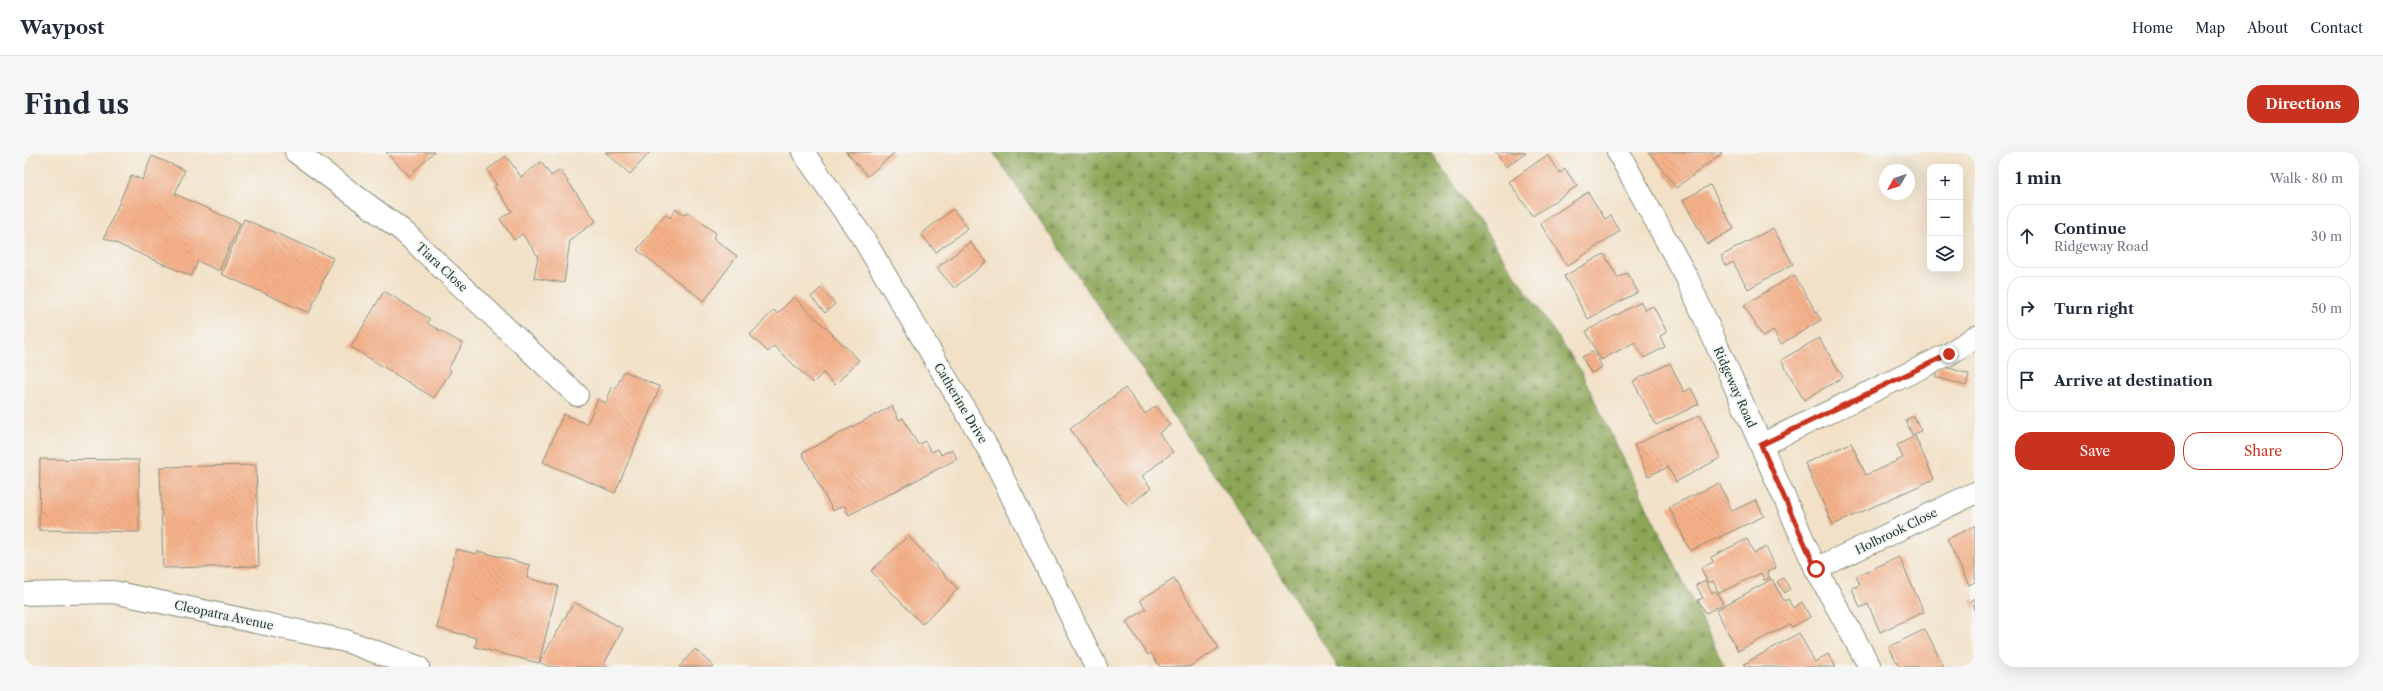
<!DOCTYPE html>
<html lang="en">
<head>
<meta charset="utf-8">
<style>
	body { margin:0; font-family:"Libre Caslon Text",serif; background:#f6f6f7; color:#1f2937 }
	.controls { position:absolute; right:12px; top:12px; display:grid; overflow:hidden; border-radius:8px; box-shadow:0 4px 16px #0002 }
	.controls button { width:36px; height:36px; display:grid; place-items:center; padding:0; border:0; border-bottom:1px solid #e0e1e3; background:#fff; color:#1f2937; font:20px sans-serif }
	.compass { position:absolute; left:1855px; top:12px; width:36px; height:36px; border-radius:50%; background:#fff; box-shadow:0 4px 16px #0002; rotate:231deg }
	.stop { position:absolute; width:12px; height:12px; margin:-9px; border:3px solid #c8321e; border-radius:50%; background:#fff }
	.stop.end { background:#c8321e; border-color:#fff; box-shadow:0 1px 4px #0008 }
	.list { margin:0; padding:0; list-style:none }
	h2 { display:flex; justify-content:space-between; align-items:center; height:52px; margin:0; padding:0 16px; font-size:17px }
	h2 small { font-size:13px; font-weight:400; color:#747a83 }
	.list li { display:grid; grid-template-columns:26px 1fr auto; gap:12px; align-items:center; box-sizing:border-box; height:64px; margin:0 8px 8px; padding:0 8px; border:1px solid #e0e1e3; border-radius:16px }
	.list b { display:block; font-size:15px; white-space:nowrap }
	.list p { margin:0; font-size:13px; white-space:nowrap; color:#747a83 }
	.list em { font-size:13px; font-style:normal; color:#747a83 }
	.actions { display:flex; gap:8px; padding:12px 16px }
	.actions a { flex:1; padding:9px 0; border:1px solid #c8321e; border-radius:16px; text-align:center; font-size:14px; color:#c8321e }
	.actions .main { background:#c8321e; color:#fff }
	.icon { flex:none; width:22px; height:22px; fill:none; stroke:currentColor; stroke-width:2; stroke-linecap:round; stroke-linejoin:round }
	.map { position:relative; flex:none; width:1951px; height:515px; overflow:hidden; border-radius:16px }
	header { display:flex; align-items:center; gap:24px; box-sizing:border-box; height:56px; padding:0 20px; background:#fff; border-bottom:1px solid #e0e1e3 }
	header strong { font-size:19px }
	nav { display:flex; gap:22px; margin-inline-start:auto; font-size:14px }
	.intro { display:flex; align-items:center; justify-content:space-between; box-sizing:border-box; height:96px; padding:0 24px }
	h1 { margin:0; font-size:28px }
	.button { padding:10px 18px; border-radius:16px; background:#c8321e; color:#fff; font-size:14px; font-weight:700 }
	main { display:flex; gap:24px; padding:0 24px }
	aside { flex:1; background:#fff; border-radius:16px; box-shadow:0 4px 16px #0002 }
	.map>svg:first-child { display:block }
	.forest { fill:url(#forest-firs); stroke:#567145 }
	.building { fill:url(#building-back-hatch) }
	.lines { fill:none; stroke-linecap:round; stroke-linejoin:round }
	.minor-casing { stroke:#888f7e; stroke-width:24 }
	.minor { stroke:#fff; stroke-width:22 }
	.route { stroke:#c8321e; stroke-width:5 }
	.labels { text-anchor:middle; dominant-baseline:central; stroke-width:3.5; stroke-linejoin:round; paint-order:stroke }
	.street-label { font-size:12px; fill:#1f3d34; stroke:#f6f6f2 }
</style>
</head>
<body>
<header>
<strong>Waypost</strong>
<nav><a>Home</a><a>Map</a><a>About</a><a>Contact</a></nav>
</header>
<div class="intro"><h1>Find us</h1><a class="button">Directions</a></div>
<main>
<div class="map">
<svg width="1951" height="515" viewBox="0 0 1951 515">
	<defs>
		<pattern id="forest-firs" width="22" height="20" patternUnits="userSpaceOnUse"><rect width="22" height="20" fill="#8ca556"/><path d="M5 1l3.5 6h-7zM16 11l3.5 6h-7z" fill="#728848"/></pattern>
		<pattern id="building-back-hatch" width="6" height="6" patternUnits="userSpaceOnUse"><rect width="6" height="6" fill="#f6b189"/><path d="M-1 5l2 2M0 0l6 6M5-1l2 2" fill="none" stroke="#d29977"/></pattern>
	</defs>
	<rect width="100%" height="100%" fill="#f6f6f2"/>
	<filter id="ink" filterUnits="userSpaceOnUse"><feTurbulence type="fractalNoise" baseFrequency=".025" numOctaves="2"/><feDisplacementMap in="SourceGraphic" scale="8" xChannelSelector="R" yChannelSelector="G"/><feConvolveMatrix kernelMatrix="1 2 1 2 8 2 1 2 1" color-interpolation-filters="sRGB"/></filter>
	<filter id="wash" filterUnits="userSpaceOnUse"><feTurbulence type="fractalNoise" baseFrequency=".012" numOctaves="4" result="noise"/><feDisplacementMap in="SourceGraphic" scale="16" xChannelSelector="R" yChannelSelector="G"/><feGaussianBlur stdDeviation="0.9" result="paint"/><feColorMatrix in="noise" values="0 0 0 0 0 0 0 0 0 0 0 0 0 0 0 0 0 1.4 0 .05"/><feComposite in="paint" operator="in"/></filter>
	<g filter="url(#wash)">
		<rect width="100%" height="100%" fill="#f2e1c7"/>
		<!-- forest -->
		<path class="forest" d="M969,0H1407L1555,216L1701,515H1314L1223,371Z"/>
		<g id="blocks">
			<!-- building -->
			<g class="building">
				<path d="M362,0H410L385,24Z"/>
				<path d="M581,0H626L606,22Z"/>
				<path d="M822,0H871L844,24Z"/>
				<path d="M1471,0H1502L1482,15Z"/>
				<path d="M1625,0H1697L1698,1L1652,36Z"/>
				<path d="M1523,3L1536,21L1541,17L1553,34L1509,64L1485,30Z"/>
				<path d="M128,4L161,18L151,42L216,71L195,119L174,109L167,124L80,86L107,23L118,28Z"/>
				<path d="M482,4L497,25L517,10L527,24L536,18L572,69L546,88L540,131L510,126L514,104L498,82L490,88L476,67L488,59L470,34L473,33L463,18Z"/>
				<path d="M1686,33L1710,77L1683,92L1659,48Z"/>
				<path d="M1564,40L1581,67L1587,64L1596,79L1543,114L1516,71Z"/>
				<path d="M652,57L661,63L663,60L692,81L689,86L713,104L680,149L613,98L641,62L646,66Z"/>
				<path d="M929,57L944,76L912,100L897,82Z"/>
				<path d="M220,67L309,106L285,161L197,122Z"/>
				<path d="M1749,76L1769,112L1724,137L1709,110L1702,114L1697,104Z"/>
				<path d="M946,90L963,110L930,136L913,116Z"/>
				<path d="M1580,102L1594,126L1603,121L1614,140L1564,167L1540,124Z"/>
				<path d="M1770,123L1797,168L1757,192L1749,179L1739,185L1720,153Z"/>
				<path d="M797,136L811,152L801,161L787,145Z"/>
				<path d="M360,139L406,167L403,171L439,192L424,217L427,219L410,246L327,195Z"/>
				<path d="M770,145L835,208L811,233L799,221L789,231L750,194L744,200L726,183L750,158L753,162Z"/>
				<path d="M1617,150L1621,158L1629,154L1643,180L1636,184L1641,195L1620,206L1611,190L1577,208L1562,179Z"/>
				<path d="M1795,186L1819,225L1780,248L1757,208Z"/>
				<path d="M1570,199L1578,215L1567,221L1558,205Z"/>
				<path d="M1646,211L1660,240L1667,236L1675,252L1632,273L1609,229Z"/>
				<path d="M1915,213L1945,222L1942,234L1912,225Z"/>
				<path d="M600,219L636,235L591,341L519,310L539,262L563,272L574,247L582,251L588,235L592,236Z"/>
				<path d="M1101,236L1121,262L1132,254L1146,273L1135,281L1149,300L1118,324L1127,336L1104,354L1046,277Z"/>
				<path d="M868,254L875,268L879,266L894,293L901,289L907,300L914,297L917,303L928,297L933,307L825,363L820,353L809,359L778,301Z"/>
				<path d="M1676,263L1696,306L1652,330L1644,315L1624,324L1610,293Z"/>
				<path d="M1890,264L1897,279L1888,283L1882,268Z"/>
				<path d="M1891,284L1910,327L1809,373L1781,311L1827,291L1842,323L1879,306L1873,293Z"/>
				<path d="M16,307L115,308V380L15,378Z"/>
				<path d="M232,313L235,414L139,416L136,315Z"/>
				<path d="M1695,331L1708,359L1732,348L1740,364L1666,399L1645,355Z"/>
				<path d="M1951,374V430L1945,433L1923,387Z"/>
				<path d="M884,384L934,437L898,472L847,419Z"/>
				<path d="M1723,387L1730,401L1742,395L1752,416L1743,420L1746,426L1740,428L1737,421L1695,441L1689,429L1684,431L1677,416L1689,410L1687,405Z"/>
				<path d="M432,397L453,402L454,399L506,413L503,426L534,434L515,511L451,495L453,486L413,476Z"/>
				<path d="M1875,405L1900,460L1856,480L1844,452L1836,456L1828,436L1836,433L1832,424Z"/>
				<path d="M1759,426L1766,437L1761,441L1753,430Z"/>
				<path d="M1150,427L1195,496L1165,515H1136L1127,501L1124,503L1102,470L1122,457L1116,448Z"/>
				<path d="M1748,427L1760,449L1764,447L1769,456L1778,450L1786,465L1768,475L1766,472L1714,499L1692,458Z"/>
				<path d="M1681,428L1688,441L1692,439L1699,452L1682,461L1674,448L1679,446L1672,433Z"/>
				<path d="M1951,446V459L1946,449Z"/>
				<path d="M550,450L599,477L580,512L585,515H525L516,510Z"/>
				<path d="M1901,477L1920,515H1875L1865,495Z"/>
				<path d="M1775,481L1791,510L1804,502L1812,515H1722L1720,512Z"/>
				<path d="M671,497L690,515H655Z"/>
			</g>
		</g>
	</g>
	<g filter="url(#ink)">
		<use href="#blocks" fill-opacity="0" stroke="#888f7e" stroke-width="1"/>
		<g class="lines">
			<defs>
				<g id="minor">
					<path d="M272,0L379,79L553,243"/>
					<path d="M779,0L839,86L966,300L1072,515"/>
					<path d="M1594,0L1663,126L1792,417L1846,515"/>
					<path d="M1737,293L1925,202L1951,185"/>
					<path d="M1792,417L1951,341"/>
					<path d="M0,442L89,440L322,489L394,515"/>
				</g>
			</defs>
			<!-- minor casing -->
			<use href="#minor" class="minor-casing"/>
			<!-- minor -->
			<use href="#minor" class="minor"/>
		</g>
	</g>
	<g class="lines" filter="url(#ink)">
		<!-- route -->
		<path class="route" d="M1792,417L1737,293L1925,202"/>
	</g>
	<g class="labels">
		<!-- street labels -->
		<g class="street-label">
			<text transform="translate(418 115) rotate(43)">Tiara Close</text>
			<text transform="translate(1711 235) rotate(66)">Ridgeway Road</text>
			<text transform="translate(937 251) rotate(59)">Catherine Drive</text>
			<text transform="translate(1872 379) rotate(-26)">Holbrook Close</text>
			<text transform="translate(200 463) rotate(12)">Cleopatra Avenue</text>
		</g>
	</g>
</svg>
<div class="controls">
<button>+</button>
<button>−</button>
<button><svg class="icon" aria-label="layers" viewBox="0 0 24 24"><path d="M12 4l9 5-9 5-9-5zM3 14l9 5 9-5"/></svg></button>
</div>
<svg class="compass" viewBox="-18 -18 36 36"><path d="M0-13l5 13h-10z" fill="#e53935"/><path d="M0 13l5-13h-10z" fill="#747a83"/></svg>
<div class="stop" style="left:1792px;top:417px"></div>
<div class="stop end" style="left:1925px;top:202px"></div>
</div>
<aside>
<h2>1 min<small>Walk · 80 m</small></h2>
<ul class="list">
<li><svg class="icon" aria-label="ahead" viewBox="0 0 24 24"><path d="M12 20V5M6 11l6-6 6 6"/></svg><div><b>Continue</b><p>Ridgeway Road</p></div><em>30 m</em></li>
<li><svg class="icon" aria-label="right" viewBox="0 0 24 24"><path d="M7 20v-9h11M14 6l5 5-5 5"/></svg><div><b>Turn right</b></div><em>50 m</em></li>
<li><svg class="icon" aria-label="arrive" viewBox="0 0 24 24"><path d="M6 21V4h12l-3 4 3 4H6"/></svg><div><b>Arrive at destination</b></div></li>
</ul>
<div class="actions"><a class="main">Save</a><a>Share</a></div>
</aside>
</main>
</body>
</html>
